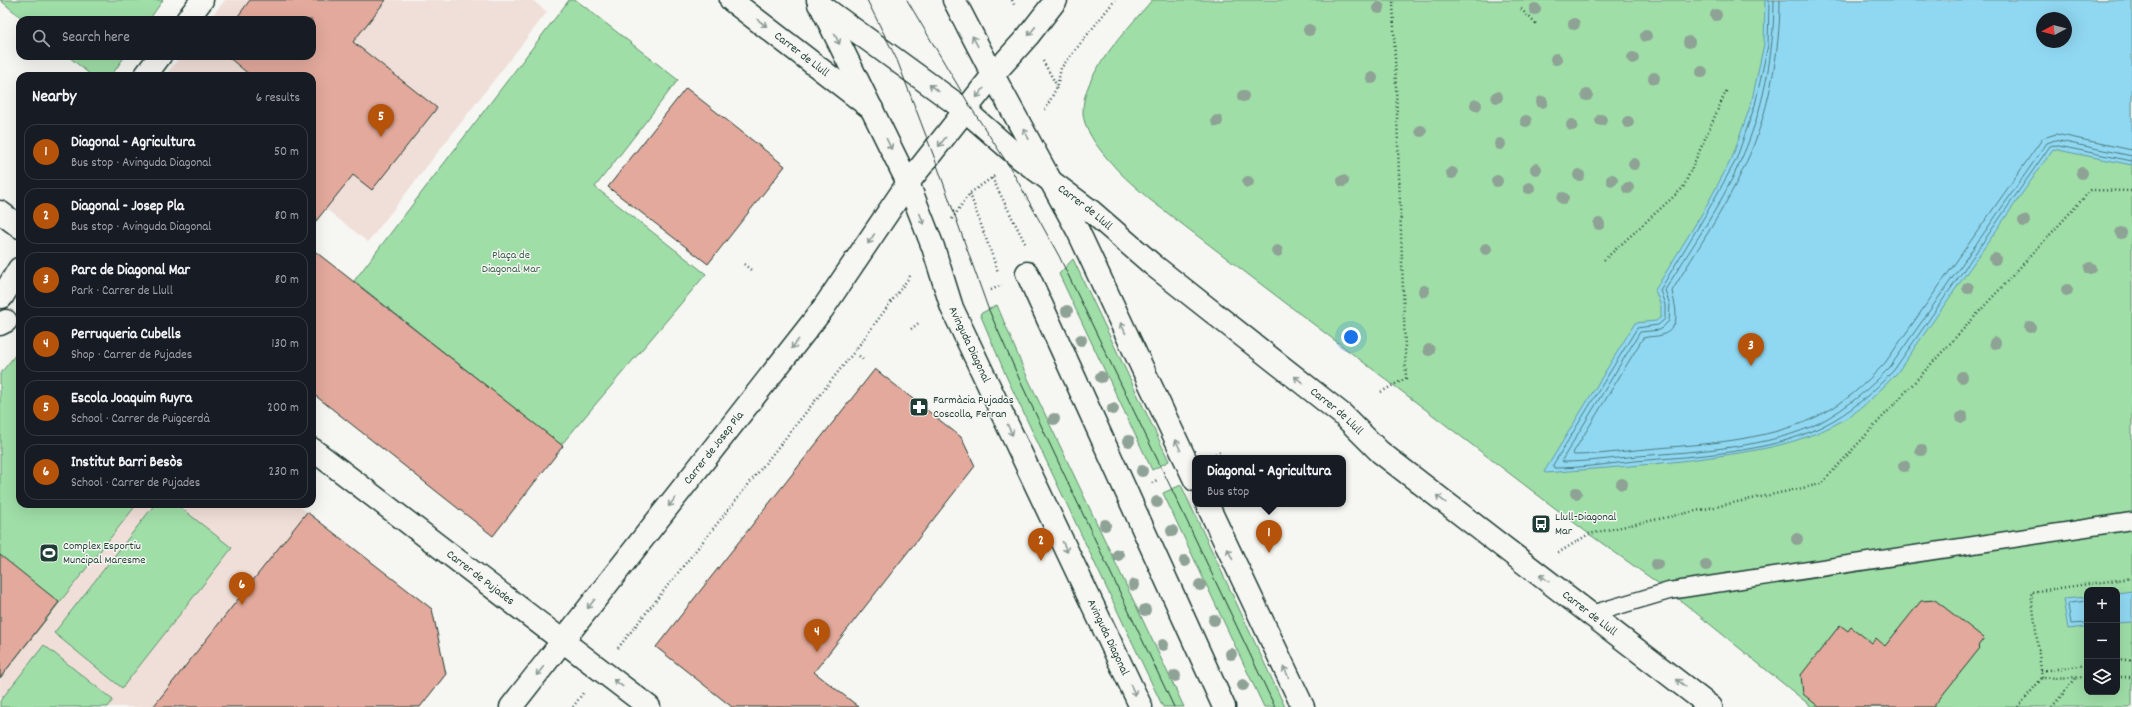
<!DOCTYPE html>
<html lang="en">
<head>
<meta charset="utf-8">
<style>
	body { margin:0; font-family:Dekko,sans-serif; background:#20242c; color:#f1f3f6 }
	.controls { position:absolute; right:12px; bottom:12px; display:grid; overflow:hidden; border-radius:8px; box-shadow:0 4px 16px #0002 }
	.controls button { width:36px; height:36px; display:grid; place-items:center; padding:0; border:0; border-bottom:1px solid #363941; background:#171b24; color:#f1f3f6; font:20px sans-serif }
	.compass { position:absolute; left:2036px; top:12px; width:36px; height:36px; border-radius:50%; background:#171b24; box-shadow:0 4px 16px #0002; rotate:263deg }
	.you { position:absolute; left:1351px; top:337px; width:14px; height:14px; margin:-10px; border:3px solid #fff; border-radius:50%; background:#1a73e8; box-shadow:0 0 0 6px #1a73e833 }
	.badge { display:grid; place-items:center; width:26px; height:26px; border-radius:50%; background:#b45309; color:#fff; font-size:13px; font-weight:700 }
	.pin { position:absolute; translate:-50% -33px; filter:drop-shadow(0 1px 2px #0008) }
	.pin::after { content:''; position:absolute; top:21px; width:14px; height:12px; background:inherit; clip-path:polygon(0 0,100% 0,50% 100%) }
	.popup { position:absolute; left:1192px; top:455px; width:154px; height:52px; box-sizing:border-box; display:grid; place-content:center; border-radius:8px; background:#171b24; filter:drop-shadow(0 1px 3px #0005); font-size:13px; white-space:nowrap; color:#9ea1a6 }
	.popup b { font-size:15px; color:#f1f3f6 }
	.popup::after { content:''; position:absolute; left:50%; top:100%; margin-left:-8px; border:8px solid transparent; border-top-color:#171b24 }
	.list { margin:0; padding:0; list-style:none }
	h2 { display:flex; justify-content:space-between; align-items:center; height:52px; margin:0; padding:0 16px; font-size:17px }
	h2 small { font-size:13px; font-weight:400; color:#9ea1a6 }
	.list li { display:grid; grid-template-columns:26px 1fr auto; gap:12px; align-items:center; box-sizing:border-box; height:56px; margin:0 8px 8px; padding:0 8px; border:1px solid #363941; border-radius:12px }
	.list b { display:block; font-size:15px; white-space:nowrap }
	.list p { margin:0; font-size:13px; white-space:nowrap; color:#9ea1a6 }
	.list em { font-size:13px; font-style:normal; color:#9ea1a6 }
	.icon { flex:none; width:22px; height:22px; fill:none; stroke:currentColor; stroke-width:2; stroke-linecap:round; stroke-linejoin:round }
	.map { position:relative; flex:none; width:2132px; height:707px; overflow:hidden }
	.search { position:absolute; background:#171b24; box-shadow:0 4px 16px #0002; left:16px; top:16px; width:300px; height:44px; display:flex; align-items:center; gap:10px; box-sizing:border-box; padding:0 14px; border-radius:12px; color:#9ea1a6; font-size:15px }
	.panel { position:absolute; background:#171b24; box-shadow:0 4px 16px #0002; left:16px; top:72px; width:300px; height:436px; border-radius:12px }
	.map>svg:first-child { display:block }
	.built { fill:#f0dfd8 }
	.green { fill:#9fdea7; stroke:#5f8e6e; fill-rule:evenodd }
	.water { fill:#90d8f2; stroke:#639aa6; fill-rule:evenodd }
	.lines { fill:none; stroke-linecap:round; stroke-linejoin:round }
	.shore { stroke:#4c7b80; stroke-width:1 }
	.building { fill:#e2a99c; stroke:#1f3d34 }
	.service-casing { stroke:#1f3d34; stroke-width:19 }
	.pedestrian-casing { stroke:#1f3d34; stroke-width:25 }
	.minor-casing { stroke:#1f3d34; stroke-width:25 }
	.tertiary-casing { stroke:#1f3d34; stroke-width:25 }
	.secondary-casing { stroke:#1f3d34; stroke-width:25 }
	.path { stroke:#1f3d34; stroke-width:2.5; stroke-dasharray:1 3; stroke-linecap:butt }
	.service { stroke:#f6f6f2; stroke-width:16 }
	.pedestrian { stroke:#f6f6f2; stroke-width:22 }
	.minor { stroke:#f6f6f2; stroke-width:22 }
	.tertiary { stroke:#f6f6f2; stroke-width:22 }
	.secondary { stroke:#f6f6f2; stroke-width:22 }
	.tram { stroke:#1f3d34; stroke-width:1 }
	.tree { fill:#8ea296 }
	.oneway { stroke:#8a9a93 }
	.labels { text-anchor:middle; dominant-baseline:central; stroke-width:3; stroke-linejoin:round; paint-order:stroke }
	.street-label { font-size:12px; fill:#1f3d34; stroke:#f6f6f2 }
	.park-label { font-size:12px; fill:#395d4b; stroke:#f6f6f2 }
	.poi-label { font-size:12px; fill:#1f3d34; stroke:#f6f6f2; text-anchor:start }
</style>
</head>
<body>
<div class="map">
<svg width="2132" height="707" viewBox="0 0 2132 707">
	<rect width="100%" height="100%" fill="#f6f6f2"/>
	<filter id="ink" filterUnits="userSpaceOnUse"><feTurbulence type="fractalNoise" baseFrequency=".025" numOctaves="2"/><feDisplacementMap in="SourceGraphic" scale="8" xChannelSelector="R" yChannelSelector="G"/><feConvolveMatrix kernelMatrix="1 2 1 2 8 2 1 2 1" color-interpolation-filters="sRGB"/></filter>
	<g filter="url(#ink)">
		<!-- built -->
		<g class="built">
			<path d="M225,0H532L547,12L368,242L312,198V76H165L181,56H312V20H209Z"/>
			<path d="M137,504H297L432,609L446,674L420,707H0V678Z"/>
		</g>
		<!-- green -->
		<g class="green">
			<path d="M0,0H163L149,20H24Z"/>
			<path d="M569,0H576L678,80L595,187L706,274L561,445L354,281Z"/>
			<path d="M1152,0H2132V707H1812L1669,591L1589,534L1149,199C1137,188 1123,177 1113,165C1101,152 1084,131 1083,113C1081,74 1129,28 1152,0ZM2042,18H2066V42H2042ZM2087,590H2117V692H2087Z"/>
			<path d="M68,56H125L111,76H92Z"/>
			<path d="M1073,259L1169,461L1152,470L1059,274Z"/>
			<path d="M997,305L1024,370L1184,707H1163L1007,378L980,314Z"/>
			<path d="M20,349V504H137L0,678V374Z"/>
			<path d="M1181,485L1285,707H1264L1163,493Z"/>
			<path d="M155,504H176L232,548L122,688L54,633Z"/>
			<path d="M44,645L113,700L108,707H0V701Z"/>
		</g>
		<!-- water -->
		<g class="water">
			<path d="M1765,0H2132V165L2053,149L1897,373C1882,388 1868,404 1850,416C1807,443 1761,450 1712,457C1657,465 1601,468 1546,473L1544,472L1635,323L1656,321L1661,317V306L1655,290L1703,212L1732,158L1751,104L1764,44ZM2042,18H2066V42H2042Z"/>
			<path d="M2132,591V622L2117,623V593Z"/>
			<path d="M2087,597V627L2068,629L2063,599Z"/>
		</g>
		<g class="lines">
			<!-- shore -->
			<g class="shore">
				<path d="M1769,0L1768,45L1755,105L1736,160L1706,214L1660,290L1665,305V319L1658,325L1637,328L1553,465L1554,468C1581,468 1608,464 1635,461C1694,456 1770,453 1823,426C1851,412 1872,393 1894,370L2050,146L2054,145L2132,161"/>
				<path d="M1774,0C1774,55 1763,112 1740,162C1720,207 1691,248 1665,290L1670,305L1669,321L1660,330L1640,332L1562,460L1563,462C1588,462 1614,458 1639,456C1695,451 1771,448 1821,422C1848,407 1869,389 1890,367L2047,143L2055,140L2132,156"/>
				<path d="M1780,0C1780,53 1768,117 1745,165C1725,209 1697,249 1672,291C1675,307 1683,327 1662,335C1656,337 1649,336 1643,338L1573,453L1574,455C1598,455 1623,451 1647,449C1703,444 1765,441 1816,417C1844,404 1864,385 1885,363L2043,138L2056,134L2132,150"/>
				<path d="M2087,601L2070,603L2068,605L2071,624L2087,623"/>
			</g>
		</g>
		<!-- building -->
		<g class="building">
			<path d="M250,0H386L353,42L437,108L372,190L353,175L312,226V76H251L227,56H312V20H235Z"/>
			<path d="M686,88L785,166L708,264L608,187Z"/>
			<path d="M312,249L563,446L493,536L312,393Z"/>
			<path d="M875,369L961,437L975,466L814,672L859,707H732L656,647Z"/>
			<path d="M307,512L432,609L446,674L420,707H153Z"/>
			<path d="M0,555L59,602L0,678Z"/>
			<path d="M1935,600L1984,638L1978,646L1980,648L1933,707H1819L1803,694L1801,675L1840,625L1848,631L1851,627L1872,643L1876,638L1885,646L1921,601Z"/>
		</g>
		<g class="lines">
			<defs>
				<path id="service" d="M1591,614L1669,591L2132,521"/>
				<g id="pedestrian">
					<path d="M187,20L202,0"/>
					<path d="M145,76L160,56"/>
					<path d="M1027,273L1224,707"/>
					<path d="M0,296L2,297L19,269"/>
					<path d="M0,324L6,321"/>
				</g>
				<g id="minor">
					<path id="s1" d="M731,0L872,109"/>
					<path d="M0,212L20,227"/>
					<path id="s2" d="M312,449L649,707"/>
				</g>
				<g id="tertiary">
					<path d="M1056,0L1028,36L993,75L1078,231L1195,480"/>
					<path id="s3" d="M819,4L966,111L1021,159L1091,211L1153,265L1343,415L1380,452L1711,707"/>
					<path id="s4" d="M908,183L933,247L952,308L1141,707"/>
					<path d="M1207,504L1303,707"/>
					<path id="s5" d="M511,707L822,310L908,183"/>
				</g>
				<path id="secondary" d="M818,0L908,183L993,75L954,0"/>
			</defs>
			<!-- service casing -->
			<use href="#service" class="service-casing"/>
			<!-- pedestrian casing -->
			<use href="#pedestrian" class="pedestrian-casing"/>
			<!-- minor casing -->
			<use href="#minor" class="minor-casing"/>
			<!-- tertiary casing -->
			<use href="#tertiary" class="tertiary-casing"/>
			<!-- secondary casing -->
			<use href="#secondary" class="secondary-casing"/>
			<!-- path -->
			<g class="path">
				<path d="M1012,0L1015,7"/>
				<path d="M1521,9L1536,24"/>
				<path d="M1043,61L1057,86"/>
				<path d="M1045,110L1057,87L1061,68L1115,0"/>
				<path d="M992,178L1026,245"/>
				<path d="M970,194L998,272"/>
				<path d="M952,219L970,193L996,175"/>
				<path d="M1604,260L1683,188L1727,89"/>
				<path d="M744,264L751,270"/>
				<path d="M991,290L1002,285"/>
				<path d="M911,329L920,322"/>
				<path d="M859,356L865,361"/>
				<path d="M1381,392L1406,378L1393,0"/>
				<path d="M1215,454L1221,451"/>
				<path d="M1152,483L1157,480"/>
				<path d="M1558,553L1589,534L1821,484L2091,190L2132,191"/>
				<path d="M618,648L854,352L911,275"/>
				<path d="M2117,661L2132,659"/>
				<path d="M2041,671L2087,665"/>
				<path d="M2117,677H2132"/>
				<path d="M2042,678L2031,592L2132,578"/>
				<path d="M573,707L583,693"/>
				<path d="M2018,707L2042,678L2087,677"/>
				<path d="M2052,707L2076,678"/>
			</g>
			<!-- service -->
			<use href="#service" class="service"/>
			<!-- pedestrian -->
			<use href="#pedestrian" class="pedestrian"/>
			<!-- minor -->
			<use href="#minor" class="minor"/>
			<!-- tertiary -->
			<use href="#tertiary" class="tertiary"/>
			<!-- secondary -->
			<use href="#secondary" class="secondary"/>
			<!-- tram -->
			<g class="tram">
				<path d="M867,0L897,60L933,154L988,308L1022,385L1174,707"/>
				<path d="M907,0L970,106L1011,169L1059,256L1175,496L1275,707"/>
			</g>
		</g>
		<!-- trees -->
		<g class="tree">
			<circle cx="1379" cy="8" r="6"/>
			<circle cx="1535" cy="9" r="6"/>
			<circle cx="1716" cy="15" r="6"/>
			<circle cx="1574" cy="24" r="6"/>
			<circle cx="1309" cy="30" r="6"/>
			<circle cx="1646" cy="36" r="6"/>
			<circle cx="1689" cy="42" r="6"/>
			<circle cx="1633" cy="58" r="6"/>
			<circle cx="1556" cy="59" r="6"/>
			<circle cx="1702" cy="72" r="6"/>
			<circle cx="1372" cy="78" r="6"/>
			<circle cx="1654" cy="78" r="6"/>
			<circle cx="1587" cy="95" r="6"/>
			<circle cx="1243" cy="96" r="6"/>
			<circle cx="1497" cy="97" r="6"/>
			<circle cx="1542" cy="102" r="6"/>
			<circle cx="1476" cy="105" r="6"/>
			<circle cx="1601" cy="120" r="6"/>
			<circle cx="1217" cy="121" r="6"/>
			<circle cx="1526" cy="121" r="6"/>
			<circle cx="1628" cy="122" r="6"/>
			<circle cx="1572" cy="125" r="6"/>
			<circle cx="1421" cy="131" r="6"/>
			<circle cx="1500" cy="144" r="6"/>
			<circle cx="1634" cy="164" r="6"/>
			<circle cx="1536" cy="169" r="6"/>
			<circle cx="1452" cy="173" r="6"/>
			<circle cx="2082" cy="173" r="6"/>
			<circle cx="1579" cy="175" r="6"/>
			<circle cx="1612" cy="180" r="6"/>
			<circle cx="1343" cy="181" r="6"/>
			<circle cx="1497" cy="181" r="6"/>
			<circle cx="1248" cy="182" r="6"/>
			<circle cx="1529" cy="188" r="6"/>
			<circle cx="1628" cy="188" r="6"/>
			<circle cx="1563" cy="198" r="6"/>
			<circle cx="2024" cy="221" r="6"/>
			<circle cx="1599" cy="224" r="6"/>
			<circle cx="2121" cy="233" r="6"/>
			<circle cx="1486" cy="249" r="6"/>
			<circle cx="1277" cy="251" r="6"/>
			<circle cx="1995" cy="259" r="6"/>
			<circle cx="2090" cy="268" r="6"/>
			<circle cx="1968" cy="288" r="6"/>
			<circle cx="2067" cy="290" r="6"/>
			<circle cx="1424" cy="291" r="6"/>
			<circle cx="1067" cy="311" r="6"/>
			<circle cx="2030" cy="327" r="6"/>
			<circle cx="1081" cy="340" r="6"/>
			<circle cx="1995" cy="343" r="6"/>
			<circle cx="1429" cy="350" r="6"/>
			<circle cx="1101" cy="377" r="6"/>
			<circle cx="1962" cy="377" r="6"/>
			<circle cx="1113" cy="409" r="6"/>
			<circle cx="1962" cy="417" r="6"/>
			<circle cx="1054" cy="419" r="6"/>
			<circle cx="1129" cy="441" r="6"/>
			<circle cx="1921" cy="450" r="6"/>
			<circle cx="1904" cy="466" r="6"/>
			<circle cx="1142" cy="471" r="6"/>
			<circle cx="1622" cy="484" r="6"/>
			<circle cx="1576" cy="493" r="6"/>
			<circle cx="1157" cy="502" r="6"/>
			<circle cx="1105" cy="525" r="6"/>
			<circle cx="1172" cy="531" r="6"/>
			<circle cx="1797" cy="539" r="6"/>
			<circle cx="1118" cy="555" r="6"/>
			<circle cx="1185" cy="561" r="6"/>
			<circle cx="1657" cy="564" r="6"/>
			<circle cx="1706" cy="565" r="6"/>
			<circle cx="1134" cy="585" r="6"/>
			<circle cx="1200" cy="585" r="6"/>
			<circle cx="1145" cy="610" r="6"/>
			<circle cx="1214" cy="620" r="6"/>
			<circle cx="1163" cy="645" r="6"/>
			<circle cx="1231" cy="654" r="6"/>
			<circle cx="1175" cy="676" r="6"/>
			<circle cx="1243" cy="685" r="6"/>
		</g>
		<!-- one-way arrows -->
		<defs><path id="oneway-shaft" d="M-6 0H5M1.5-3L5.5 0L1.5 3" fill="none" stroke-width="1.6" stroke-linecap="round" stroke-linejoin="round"/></defs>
		<g class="oneway">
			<use href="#oneway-shaft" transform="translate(762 23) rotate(37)"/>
			<use href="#oneway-shaft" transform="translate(1032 31) rotate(128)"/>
			<use href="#oneway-shaft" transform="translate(837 39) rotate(64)"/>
			<use href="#oneway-shaft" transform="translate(975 41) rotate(-118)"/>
			<use href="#oneway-shaft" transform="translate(934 88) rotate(-144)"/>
			<use href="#oneway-shaft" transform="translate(980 93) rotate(128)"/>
			<use href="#oneway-shaft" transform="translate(1026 134) rotate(-119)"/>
			<use href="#oneway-shaft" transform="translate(942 142) rotate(128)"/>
			<use href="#oneway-shaft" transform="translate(889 144) rotate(64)"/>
			<use href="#oneway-shaft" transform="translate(922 219) rotate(68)"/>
			<use href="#oneway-shaft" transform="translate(871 239) rotate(124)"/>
			<use href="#oneway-shaft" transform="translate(1123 328) rotate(-115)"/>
			<use href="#oneway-shaft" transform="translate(795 344) rotate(128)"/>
			<use href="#oneway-shaft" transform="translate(1299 380) rotate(-142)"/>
			<use href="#oneway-shaft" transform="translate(1010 430) rotate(65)"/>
			<use href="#oneway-shaft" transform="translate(1178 445) rotate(-115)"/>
			<use href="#oneway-shaft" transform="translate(1441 499) rotate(-142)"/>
			<use href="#oneway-shaft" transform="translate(672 502) rotate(128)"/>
			<use href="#oneway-shaft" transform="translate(1065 547) rotate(65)"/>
			<use href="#oneway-shaft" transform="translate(1230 554) rotate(-115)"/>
			<use href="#oneway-shaft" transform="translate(1544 578) rotate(-143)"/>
			<use href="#oneway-shaft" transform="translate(591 604) rotate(128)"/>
			<use href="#oneway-shaft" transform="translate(540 671) rotate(129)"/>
			<use href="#oneway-shaft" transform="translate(1286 672) rotate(-115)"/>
			<use href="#oneway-shaft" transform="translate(618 683) rotate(-143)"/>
			<use href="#oneway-shaft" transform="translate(1681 683) rotate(-142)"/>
			<use href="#oneway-shaft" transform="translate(1133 690) rotate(65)"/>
		</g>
	</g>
	<!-- icons -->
	<defs>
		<symbol id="pharmacy-square" viewBox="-11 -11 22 22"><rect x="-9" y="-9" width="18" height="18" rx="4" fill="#1f3d34" stroke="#f6f6f2"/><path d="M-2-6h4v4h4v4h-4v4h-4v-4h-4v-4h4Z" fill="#fff"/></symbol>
		<symbol id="bus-square" viewBox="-11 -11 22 22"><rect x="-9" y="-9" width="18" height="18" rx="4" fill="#1f3d34" stroke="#f6f6f2"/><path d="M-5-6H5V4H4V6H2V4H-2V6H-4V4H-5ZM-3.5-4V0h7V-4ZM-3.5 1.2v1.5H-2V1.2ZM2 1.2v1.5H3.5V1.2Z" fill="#fff"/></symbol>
		<symbol id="stadium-square" viewBox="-11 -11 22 22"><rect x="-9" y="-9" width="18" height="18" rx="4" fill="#1f3d34" stroke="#f6f6f2"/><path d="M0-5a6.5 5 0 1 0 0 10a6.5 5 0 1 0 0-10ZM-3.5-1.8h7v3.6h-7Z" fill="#fff"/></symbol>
	</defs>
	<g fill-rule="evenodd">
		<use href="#pharmacy-square" x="908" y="396" width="22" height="22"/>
		<use href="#bus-square" x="1530" y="513" width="22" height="22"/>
		<use href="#stadium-square" x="38" y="542" width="22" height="22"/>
	</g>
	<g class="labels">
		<!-- street labels -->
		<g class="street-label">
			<text stroke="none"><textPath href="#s1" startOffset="89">Carrer de Llull</textPath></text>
			<text stroke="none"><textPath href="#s3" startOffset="335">Carrer de Llull</textPath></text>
			<text stroke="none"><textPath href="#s4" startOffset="173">Avinguda Diagonal</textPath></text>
			<text stroke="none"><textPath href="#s3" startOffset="659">Carrer de Llull</textPath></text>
			<text stroke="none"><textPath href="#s5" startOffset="329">Carrer de Josep Pla</textPath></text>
			<text stroke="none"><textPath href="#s2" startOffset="212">Carrer de Pujades</textPath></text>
			<text stroke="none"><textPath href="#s3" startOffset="983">Carrer de Llull</textPath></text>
			<text stroke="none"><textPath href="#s4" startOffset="497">Avinguda Diagonal</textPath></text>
		</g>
		<!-- park labels -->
		<g class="park-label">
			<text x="511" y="255">Plaça de<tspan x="511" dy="14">Diagonal Mar</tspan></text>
		</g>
		<!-- poi labels -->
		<g class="poi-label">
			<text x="933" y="400">Farmàcia Pujadas<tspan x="933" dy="14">Coscolla, Ferran</tspan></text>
			<text x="1555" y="517">Llull-Diagonal<tspan x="1555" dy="14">Mar</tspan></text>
			<text x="63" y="546">Complex Esportiu<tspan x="63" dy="14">Muncipal Maresme</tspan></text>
		</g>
	</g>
</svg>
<div class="controls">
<button>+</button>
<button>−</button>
<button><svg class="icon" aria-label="layers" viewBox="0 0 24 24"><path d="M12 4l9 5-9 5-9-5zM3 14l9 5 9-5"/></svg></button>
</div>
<svg class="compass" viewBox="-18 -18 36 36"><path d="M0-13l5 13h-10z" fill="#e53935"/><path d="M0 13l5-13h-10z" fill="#9ea1a6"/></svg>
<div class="you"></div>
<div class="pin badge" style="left:1269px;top:553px">1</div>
<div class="popup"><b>Diagonal - Agricultura</b>Bus stop</div>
<div class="pin badge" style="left:1041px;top:561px">2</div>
<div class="pin badge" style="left:1751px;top:366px">3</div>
<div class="pin badge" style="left:817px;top:652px">4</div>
<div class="pin badge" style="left:381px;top:137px">5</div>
<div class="pin badge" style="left:242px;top:605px">6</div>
<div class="search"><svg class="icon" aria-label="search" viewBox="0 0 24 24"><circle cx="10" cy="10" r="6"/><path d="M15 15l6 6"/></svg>Search here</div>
<section class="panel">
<h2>Nearby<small>6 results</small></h2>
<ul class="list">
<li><span class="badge">1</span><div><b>Diagonal - Agricultura</b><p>Bus stop · Avinguda Diagonal</p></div><em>50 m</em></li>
<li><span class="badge">2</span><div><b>Diagonal - Josep Pla</b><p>Bus stop · Avinguda Diagonal</p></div><em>80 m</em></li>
<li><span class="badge">3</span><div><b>Parc de Diagonal Mar</b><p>Park · Carrer de Llull</p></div><em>80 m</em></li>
<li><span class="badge">4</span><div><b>Perruqueria Cubells</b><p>Shop · Carrer de Pujades</p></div><em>130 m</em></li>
<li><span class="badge">5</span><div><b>Escola Joaquim Ruyra</b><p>School · Carrer de Puigcerdà</p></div><em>200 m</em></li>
<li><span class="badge">6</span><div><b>Institut Barri Besòs</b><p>School · Carrer de Pujades</p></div><em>230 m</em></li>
</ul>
</section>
</div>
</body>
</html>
